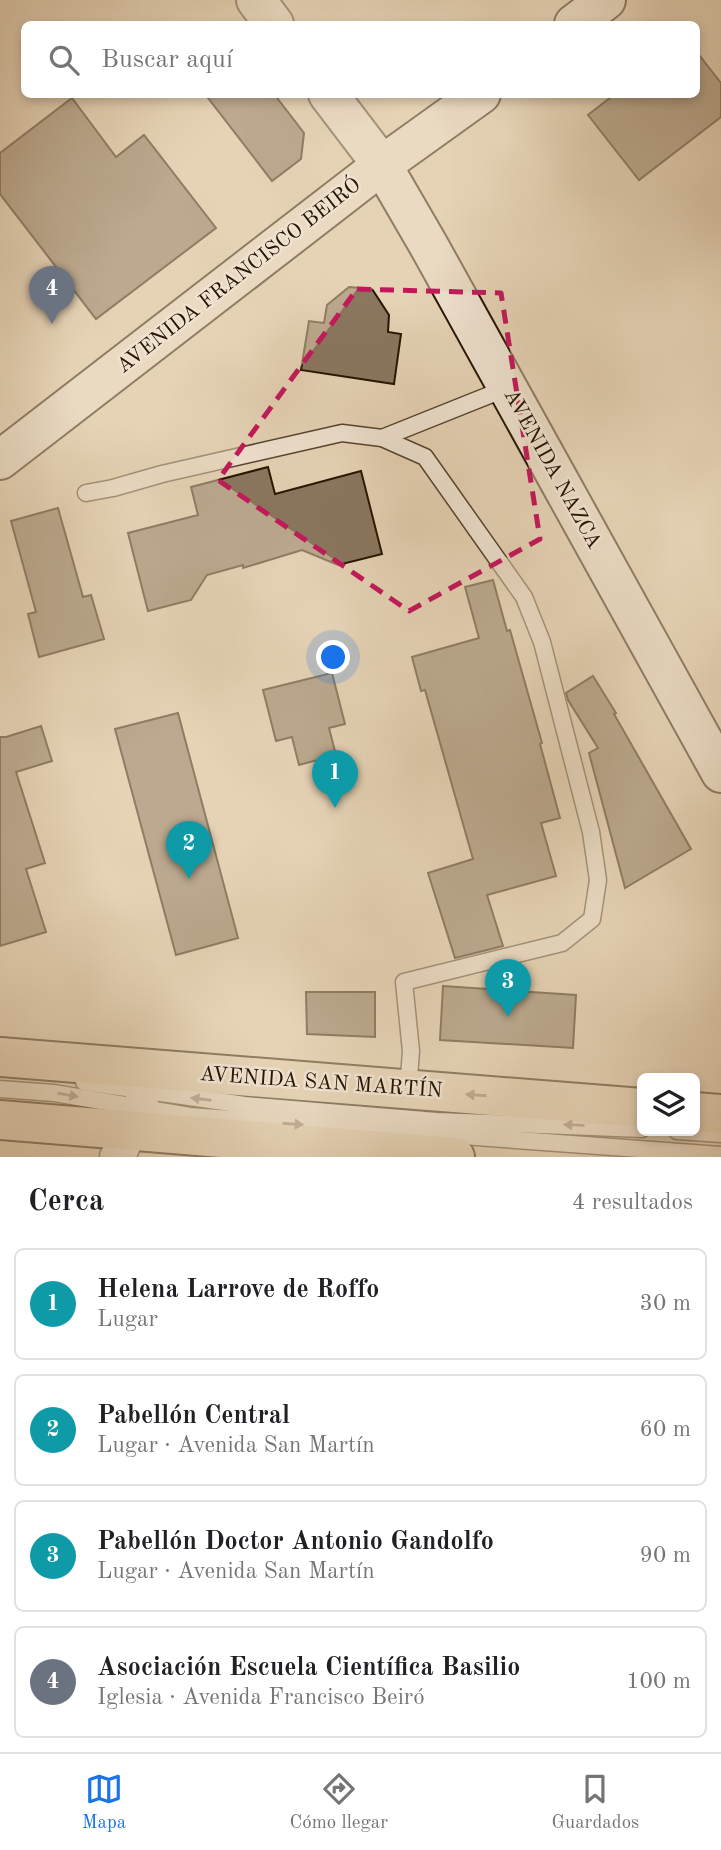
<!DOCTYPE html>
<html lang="es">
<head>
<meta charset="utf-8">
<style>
	body { margin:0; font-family:"Old Standard TT",serif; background:#f6f6f6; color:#202124 }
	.controls { position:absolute; right:21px; bottom:21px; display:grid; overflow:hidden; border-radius:10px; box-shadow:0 4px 10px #0003 }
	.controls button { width:63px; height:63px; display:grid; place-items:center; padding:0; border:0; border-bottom:2px solid #e0e0e0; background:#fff; color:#202124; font:35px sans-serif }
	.you { position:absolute; left:334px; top:658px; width:24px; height:24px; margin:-18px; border:5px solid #fff; border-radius:50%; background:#1a73e8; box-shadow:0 0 0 10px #1a73e833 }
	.badge { display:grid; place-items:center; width:46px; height:46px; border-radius:50%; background:#1a73e8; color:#fff; font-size:23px; font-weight:700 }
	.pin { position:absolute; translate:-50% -58px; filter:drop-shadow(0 2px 4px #0008) }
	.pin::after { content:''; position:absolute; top:37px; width:24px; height:21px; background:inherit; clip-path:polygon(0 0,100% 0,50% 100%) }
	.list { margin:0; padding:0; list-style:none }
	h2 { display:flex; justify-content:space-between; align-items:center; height:91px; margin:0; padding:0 28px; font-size:30px }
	h2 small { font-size:23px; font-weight:400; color:#757577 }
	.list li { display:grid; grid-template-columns:46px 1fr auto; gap:21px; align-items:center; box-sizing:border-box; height:112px; margin:0 14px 14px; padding:0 14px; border:2px solid #e0e0e0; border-radius:10px }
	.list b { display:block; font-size:26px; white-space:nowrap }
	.list p { margin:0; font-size:23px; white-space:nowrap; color:#757577 }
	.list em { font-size:23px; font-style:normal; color:#757577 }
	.icon { flex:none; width:38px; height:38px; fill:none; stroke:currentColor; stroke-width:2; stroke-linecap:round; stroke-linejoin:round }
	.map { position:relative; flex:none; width:721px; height:1157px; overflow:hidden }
	.search { position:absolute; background:#fff; box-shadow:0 4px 10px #0003; left:21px; right:21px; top:21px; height:77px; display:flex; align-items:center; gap:18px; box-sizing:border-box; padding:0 24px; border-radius:10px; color:#757577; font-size:26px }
	.sheet { height:595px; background:#fff }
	nav { display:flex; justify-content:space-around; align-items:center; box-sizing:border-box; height:98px; border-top:2px solid #e0e0e0; background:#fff; font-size:19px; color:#757577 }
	nav a { display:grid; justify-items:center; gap:4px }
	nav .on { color:#1a73e8 }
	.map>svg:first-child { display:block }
	.building { fill:#8a775f; stroke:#261400; stroke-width:2 }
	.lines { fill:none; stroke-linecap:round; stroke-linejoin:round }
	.service-casing { stroke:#56442e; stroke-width:19 }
	.minor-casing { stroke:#56442e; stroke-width:35 }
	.tertiary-casing { stroke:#56442e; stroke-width:42 }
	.secondary-casing { stroke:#261400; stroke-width:42 }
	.primary-casing { stroke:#261400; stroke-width:42 }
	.service { stroke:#efe2d0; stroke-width:16 }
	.minor { stroke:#efe2d0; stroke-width:32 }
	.tertiary { stroke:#efe2d0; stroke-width:38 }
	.secondary { stroke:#efe2d0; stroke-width:38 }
	.primary { stroke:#e6d3b6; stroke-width:38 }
	.oneway { fill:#958572 }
	.oneway2 { fill:#907d64 }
	.marked { fill:none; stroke:#c2185b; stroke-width:5; stroke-dasharray:14 9; stroke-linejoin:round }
	.labels { text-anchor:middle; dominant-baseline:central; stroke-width:5; stroke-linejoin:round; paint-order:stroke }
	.street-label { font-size:21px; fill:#261400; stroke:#efe2d0 }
</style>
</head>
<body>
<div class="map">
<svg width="721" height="1157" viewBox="0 0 721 1157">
	<rect width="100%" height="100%" fill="#e6d3b6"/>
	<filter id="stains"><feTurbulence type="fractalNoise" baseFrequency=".00286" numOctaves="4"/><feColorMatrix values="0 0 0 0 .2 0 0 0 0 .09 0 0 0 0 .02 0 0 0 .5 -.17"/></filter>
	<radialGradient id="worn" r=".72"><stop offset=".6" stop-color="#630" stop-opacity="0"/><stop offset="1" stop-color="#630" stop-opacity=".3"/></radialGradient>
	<!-- building -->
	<g class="building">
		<path d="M696,51L721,83V117L639,180L588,115L615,94H696Z"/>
		<path d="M205,94H274L304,133L301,159L272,181Z"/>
		<path d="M72,98L116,157L144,135L216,228L96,319L0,194V153Z"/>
		<path d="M349,287L372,289L389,315L388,332L401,334L394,384L301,370L309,321L324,323L327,305Z"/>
		<path d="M268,467L275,494L361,471L382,554L338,565L302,550L243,568V565L207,575L191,600L148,611L128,533L198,515L191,487Z"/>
		<path d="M58,508L83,597L91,595L104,639L39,657L28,614L36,612L11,521Z"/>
		<path d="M493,580L507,631L510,630L542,743L540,744L560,818L541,823L556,876L487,895L503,946L455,958L428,873L473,859L425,690L421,691L412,657L479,638L465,587Z"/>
		<path d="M332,673L345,724L329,728L336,755L299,765L292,737L276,741L263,690Z"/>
		<path d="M593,676L616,713L614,714L691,849L625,888L589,753L598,748L568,700L566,693Z"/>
		<path d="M178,713L238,938L176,955L115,729Z"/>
		<path d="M41,726L52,761L16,772L45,863L26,869L46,932L0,946V737H6Z"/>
		<path d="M443,986L576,995L573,1048L440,1040Z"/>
		<path d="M306,992H375V1037L307,1034Z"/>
	</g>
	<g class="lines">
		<defs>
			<g id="service">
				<path d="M382,438L507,388"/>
				<path d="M86,493L113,488L162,474L342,433L382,438L425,457L524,597L542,642L591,832L598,880L592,919L562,943L404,982L411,1051L408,1090"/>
				<path d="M84,1082L245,1105L436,1121L642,1129"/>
				<path d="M0,1089L54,1093L190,1116L721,1155"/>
				<path d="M677,1131L721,1134"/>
			</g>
			<path id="minor" d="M116,1157L120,1154L141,1108L145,1069"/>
			<g id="tertiary">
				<path d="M256,0L274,24"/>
				<path d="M328,94L382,165"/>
			</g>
			<g id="secondary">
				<path d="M574,24L606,0"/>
				<path d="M382,165L429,246L721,773"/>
				<path d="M0,460L382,165L481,94"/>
			</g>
			<g id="primary">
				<path d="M0,1057L642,1108"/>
				<path d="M695,1112L721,1114"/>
				<path d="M0,1120L455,1157"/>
			</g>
		</defs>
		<!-- service casing -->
		<use href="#service" class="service-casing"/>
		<!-- minor casing -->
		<use href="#minor" class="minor-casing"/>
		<!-- tertiary casing -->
		<use href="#tertiary" class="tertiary-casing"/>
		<!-- secondary casing -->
		<use href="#secondary" class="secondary-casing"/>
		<!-- primary casing -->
		<use href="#primary" class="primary-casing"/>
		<!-- service -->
		<use href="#service" class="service"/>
		<!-- minor -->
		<use href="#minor" class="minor"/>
		<!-- tertiary -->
		<use href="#tertiary" class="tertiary"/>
		<!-- secondary -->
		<use href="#secondary" class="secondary"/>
		<!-- primary -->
		<use href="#primary" class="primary"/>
	</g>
	<!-- one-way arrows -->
	<defs><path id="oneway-solid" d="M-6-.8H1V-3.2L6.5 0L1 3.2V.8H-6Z" transform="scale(1.75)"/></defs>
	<g class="oneway">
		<use href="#oneway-solid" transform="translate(68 1095) rotate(10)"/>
		<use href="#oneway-solid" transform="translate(201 1099) rotate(-172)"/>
		<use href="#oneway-solid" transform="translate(293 1124) rotate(4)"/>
		<use href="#oneway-solid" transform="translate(574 1125) rotate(-178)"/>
	</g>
	<use class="oneway2" href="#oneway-solid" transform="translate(476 1095) rotate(-176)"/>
	<!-- marked area -->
	<path d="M0 0H721V1157H0ZM357,289L501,293L540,539L409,611L218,480Z" fill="#e6d3b6" fill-opacity=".55" fill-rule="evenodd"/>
	<path class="marked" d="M357,289L501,293L540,539L409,611L218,480Z"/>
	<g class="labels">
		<!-- street labels -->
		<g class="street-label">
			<text transform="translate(239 276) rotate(-38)">AVENIDA FRANCISCO BEIRÓ</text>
			<text transform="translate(552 469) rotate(61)">AVENIDA NAZCA</text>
			<text transform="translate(321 1083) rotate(4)">AVENIDA SAN MARTÍN</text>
		</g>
	</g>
	<rect width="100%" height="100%" filter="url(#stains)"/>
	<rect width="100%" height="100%" fill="url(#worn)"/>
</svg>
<div class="controls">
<button><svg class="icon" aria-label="layers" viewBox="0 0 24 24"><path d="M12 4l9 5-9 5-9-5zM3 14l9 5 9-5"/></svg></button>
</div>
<div class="you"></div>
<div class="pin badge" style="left:335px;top:808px;background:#0f9aa8">1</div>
<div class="pin badge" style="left:189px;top:879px;background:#0f9aa8">2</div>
<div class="pin badge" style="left:508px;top:1017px;background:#0f9aa8">3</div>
<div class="pin badge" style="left:52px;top:324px;background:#6b7280">4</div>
<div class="search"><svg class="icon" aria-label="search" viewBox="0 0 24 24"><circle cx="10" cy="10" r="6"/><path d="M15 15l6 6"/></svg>Buscar aquí</div>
</div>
<section class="sheet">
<h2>Cerca<small>4 resultados</small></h2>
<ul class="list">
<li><span class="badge" style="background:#0f9aa8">1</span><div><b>Helena Larrove de Roffo</b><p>Lugar</p></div><em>30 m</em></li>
<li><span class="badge" style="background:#0f9aa8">2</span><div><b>Pabellón Central</b><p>Lugar · Avenida San Martín</p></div><em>60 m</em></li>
<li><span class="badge" style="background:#0f9aa8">3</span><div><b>Pabellón Doctor Antonio Gandolfo</b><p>Lugar · Avenida San Martín</p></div><em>90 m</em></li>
<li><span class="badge" style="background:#6b7280">4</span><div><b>Asociación Escuela Científica Basilio</b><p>Iglesia · Avenida Francisco Beiró</p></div><em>100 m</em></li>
</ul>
</section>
<nav>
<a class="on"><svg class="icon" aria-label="map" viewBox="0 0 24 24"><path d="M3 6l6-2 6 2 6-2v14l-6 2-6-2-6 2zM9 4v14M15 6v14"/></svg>Mapa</a>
<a><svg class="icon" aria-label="directions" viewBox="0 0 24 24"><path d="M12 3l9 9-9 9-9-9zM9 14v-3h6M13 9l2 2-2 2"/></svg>Cómo llegar</a>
<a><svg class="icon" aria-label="saved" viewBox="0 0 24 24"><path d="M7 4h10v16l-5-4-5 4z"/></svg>Guardados</a>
</nav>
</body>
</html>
